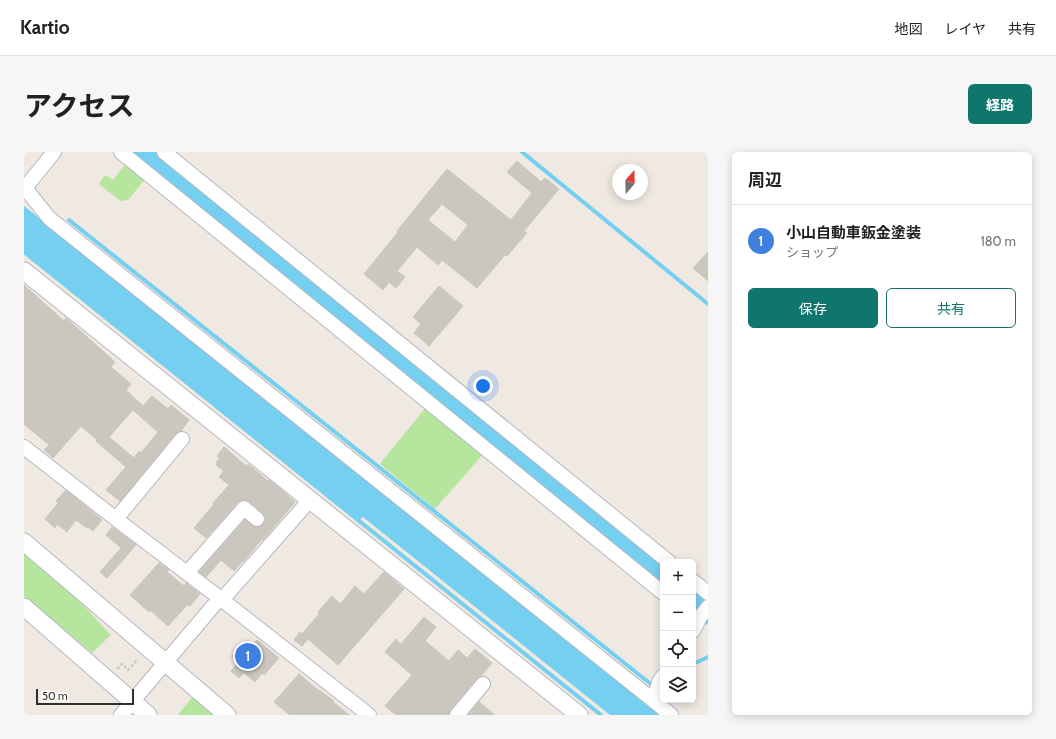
<!DOCTYPE html>
<html lang="ja">
<head>
<meta charset="utf-8">
<style>
	body { margin:0; font-family:Cabin,"Noto Sans JP",sans-serif; background:#f6f6f6; color:#202124 }
	.controls { position:absolute; right:12px; bottom:12px; display:grid; overflow:hidden; border-radius:6px; box-shadow:0 2px 10px #0003 }
	.controls button { width:36px; height:36px; display:grid; place-items:center; padding:0; border:0; border-bottom:1px solid #e0e0e0; background:#fff; color:#202124; font:20px sans-serif }
	.compass { position:absolute; left:588px; top:12px; width:36px; height:36px; border-radius:50%; background:#fff; box-shadow:0 2px 10px #0003; rotate:20deg }
	.scale { position:absolute; left:12px; bottom:10px; width:98px; box-sizing:border-box; padding-left:4px; border:2px solid #2e2e2e; border-top:0; font-size:11px; line-height:14px; white-space:nowrap; color:#2e2e2e; -webkit-text-stroke:3px #fff; paint-order:stroke }
	.you { position:absolute; left:459px; top:234px; width:14px; height:14px; margin:-10px; border:3px solid #fff; border-radius:50%; background:#1a73e8; box-shadow:0 0 0 6px #1a73e833 }
	.badge { display:grid; place-items:center; width:26px; height:26px; border-radius:50%; background:#0f766e; color:#fff; font-size:13px; font-weight:700 }
	.pin { position:absolute; translate:-50% -50%; border:2px solid #fff; box-shadow:0 1px 4px #0006 }
	.list { margin:0; padding:0; list-style:none }
	h2 { display:flex; justify-content:space-between; align-items:center; height:52px; margin:0; padding:0 16px; font-size:17px }
	h2 small { font-size:13px; font-weight:400; color:#757577 }
	.list li { display:grid; grid-template-columns:26px 1fr auto; gap:12px; align-items:center; box-sizing:border-box; height:72px; padding:0 16px; border-top:1px solid #e0e0e0 }
	.list b { display:block; font-size:15px; white-space:nowrap }
	.list p { margin:0; font-size:13px; white-space:nowrap; color:#757577 }
	.list em { font-size:13px; font-style:normal; color:#757577 }
	.actions { display:flex; gap:8px; padding:12px 16px }
	.actions a { flex:1; padding:9px 0; border:1px solid #0f766e; border-radius:6px; text-align:center; font-size:14px; color:#0f766e }
	.actions .main { background:#0f766e; color:#fff }
	.icon { flex:none; width:22px; height:22px; fill:none; stroke:currentColor; stroke-width:2; stroke-linecap:round; stroke-linejoin:round }
	.map { position:relative; flex:none; width:684px; height:563px; overflow:hidden; border-radius:6px }
	header { display:flex; align-items:center; gap:24px; box-sizing:border-box; height:56px; padding:0 20px; background:#fff; border-bottom:1px solid #e0e0e0 }
	header strong { font-size:19px }
	nav { display:flex; gap:22px; margin-inline-start:auto; font-size:14px }
	.intro { display:flex; align-items:center; justify-content:space-between; box-sizing:border-box; height:96px; padding:0 24px }
	h1 { margin:0; font-size:28px }
	.button { padding:10px 18px; border-radius:6px; background:#0f766e; color:#fff; font-size:14px; font-weight:700 }
	main { display:flex; gap:24px; padding:0 24px }
	aside { flex:1; background:#fff; border-radius:6px; box-shadow:0 2px 10px #0003 }
	.map>svg:first-child { display:block }
	.green { fill:#b6e59e }
	.water { fill:#75cff0 }
	.lines { fill:none; stroke-linecap:round; stroke-linejoin:round }
	.stream { stroke:#75cff0; stroke-width:4 }
	.river { stroke:#75cff0; stroke-width:23 }
	.building { fill:#cbc7bf; stroke:#cbc5ba; fill-rule:evenodd }
	.minor-casing { stroke:#b4b7c1; stroke-width:16 }
	.tertiary-casing { stroke:#b4b7c1; stroke-width:19 }
	.path { stroke:#c9c9c9; stroke-width:2.5; stroke-dasharray:3 2; stroke-linecap:butt }
	.minor { stroke:#fff; stroke-width:14 }
	.tertiary { stroke:#fff; stroke-width:17 }
</style>
</head>
<body>
<header>
<strong>Kartio</strong>
<nav><a>地図</a><a>レイヤ</a><a>共有</a></nav>
</header>
<div class="intro"><h1>アクセス</h1><a class="button">経路</a></div>
<main>
<div class="map">
<svg width="684" height="563" viewBox="0 0 684 563">
	<rect width="100%" height="100%" fill="#efe9e1"/>
	<!-- green -->
	<g class="green">
		<path d="M103,10L122,26L104,48L96,49L75,32L81,23L89,28Z"/>
		<path d="M403,254L461,300L411,357L356,312Z"/>
		<path d="M0,399L43,436L87,483L68,501L0,444Z"/>
		<path d="M169,544L191,563H154Z"/>
	</g>
	<!-- water -->
	<path class="water" d="M0,54L638,563H586L339,365L335,368L0,98Z"/>
	<g class="lines">
		<!-- stream -->
		<g class="stream">
			<path d="M498,0L684,152"/>
			<path d="M45,68L628,533L631,534"/>
			<path d="M0,100L577,563"/>
			<path d="M669,512L684,505"/>
		</g>
		<!-- river -->
		<g class="river">
			<path d="M114,0L639,425"/>
			<path d="M669,449L684,461"/>
		</g>
	</g>
	<!-- building -->
	<g class="building">
		<path d="M493,9L517,30L521,26L535,37L500,79L503,81L483,104L481,103L453,136L418,108L414,113L393,95L373,119L381,125L372,136L365,130L359,138L340,122L374,80L373,79L423,17L487,68L508,41L483,20ZM418,52L444,73L431,90L404,68Z"/>
		<path d="M684,100V129L669,116Z"/>
		<path d="M0,133L40,169L42,166L91,210L87,215L107,232L102,238L119,254L128,244L144,257L147,253L165,268L157,279L151,282L96,349L82,338L102,315L72,289L73,288L57,274L29,306L20,298L25,293L0,272ZM109,258L134,280L117,301L115,299L110,306L85,285Z"/>
		<path d="M415,134L439,154L405,194L390,181L397,172L389,165Z"/>
		<path d="M200,295L222,314L224,312L244,329L246,328L271,350L239,388L238,387L220,409H219L210,419L197,408L182,425L175,420L221,368L228,373L232,375H236L239,373L241,368V364L238,361L225,349L222,348H218L214,350L182,386L170,376L190,352L189,351L205,333L195,325L200,319L192,313L193,311L192,310L196,306L193,304Z"/>
		<path d="M42,338L78,368L69,379L64,375L63,376L52,368L43,380L33,372L31,376L21,367L34,351L32,349Z"/>
		<path d="M88,375L112,393L83,426L76,420L97,396L82,383Z"/>
		<path d="M135,411L145,418L143,420L160,434L162,431L176,442L166,454L164,452L144,474L126,458L125,460L106,443Z"/>
		<path d="M360,420L380,437L314,513L284,487L278,494L270,488L276,480L278,482L295,462L294,460L308,444L316,452L331,434L340,442Z"/>
		<path d="M400,465L412,475L401,489L425,509L434,498L443,506L451,497L468,511L457,524L452,527L426,558L425,563H372L361,554L388,523L361,500L372,487L377,492Z"/>
		<path d="M233,488L255,506L240,523L238,521L231,530L220,521L215,526L207,519Z"/>
		<path d="M275,522L294,538H295L310,549L309,550L325,563H266L250,550Z"/>
		<path d="M455,550L471,563H444Z"/>
	</g>
	<g class="lines">
		<defs>
			<g id="minor">
				<path d="M30,0L1,36L25,66L630,549"/>
				<path d="M97,0L639,441"/>
				<path d="M140,0L645,410"/>
				<path d="M0,295L92,367L197,447L345,563"/>
				<path d="M92,367L158,287"/>
				<path d="M163,421L220,356L233,367"/>
				<path d="M669,429L684,441"/>
				<path d="M669,479L676,465L684,455"/>
				<path d="M639,524L635,530L630,549L647,563"/>
				<path d="M97,563L190,453L203,442L286,348"/>
				<path d="M433,563L459,532"/>
			</g>
			<g id="tertiary">
				<path d="M0,119L555,563"/>
				<path d="M0,390L203,563"/>
				<path d="M0,455L124,563"/>
			</g>
		</defs>
		<!-- minor casing -->
		<use href="#minor" class="minor-casing"/>
		<!-- tertiary casing -->
		<use href="#tertiary" class="tertiary-casing"/>
		<!-- path -->
		<path class="path" d="M93,517L98,512L104,518L114,507"/>
		<!-- minor -->
		<use href="#minor" class="minor"/>
		<!-- tertiary -->
		<use href="#tertiary" class="tertiary"/>
	</g>
</svg>
<div class="controls">
<button>+</button>
<button>−</button>
<button><svg class="icon" aria-label="locate" viewBox="0 0 24 24"><circle cx="12" cy="12" r="6"/><path d="M12 2v4M12 18v4M2 12h4M18 12h4"/></svg></button>
<button><svg class="icon" aria-label="layers" viewBox="0 0 24 24"><path d="M12 4l9 5-9 5-9-5zM3 14l9 5 9-5"/></svg></button>
</div>
<svg class="compass" viewBox="-18 -18 36 36"><path d="M0-13l5 13h-10z" fill="#e53935"/><path d="M0 13l5-13h-10z" fill="#757577"/></svg>
<div class="scale">50 m</div>
<div class="you"></div>
<div class="pin badge" style="left:224px;top:504px;background:#3f7fe0">1</div>
</div>
<aside>
<h2>周辺<small></small></h2>
<ul class="list">
<li><span class="badge" style="background:#3f7fe0">1</span><div><b>小山自動車鈑金塗装</b><p>ショップ</p></div><em>180 m</em></li>
</ul>
<div class="actions"><a class="main">保存</a><a>共有</a></div>
</aside>
</main>
</body>
</html>
